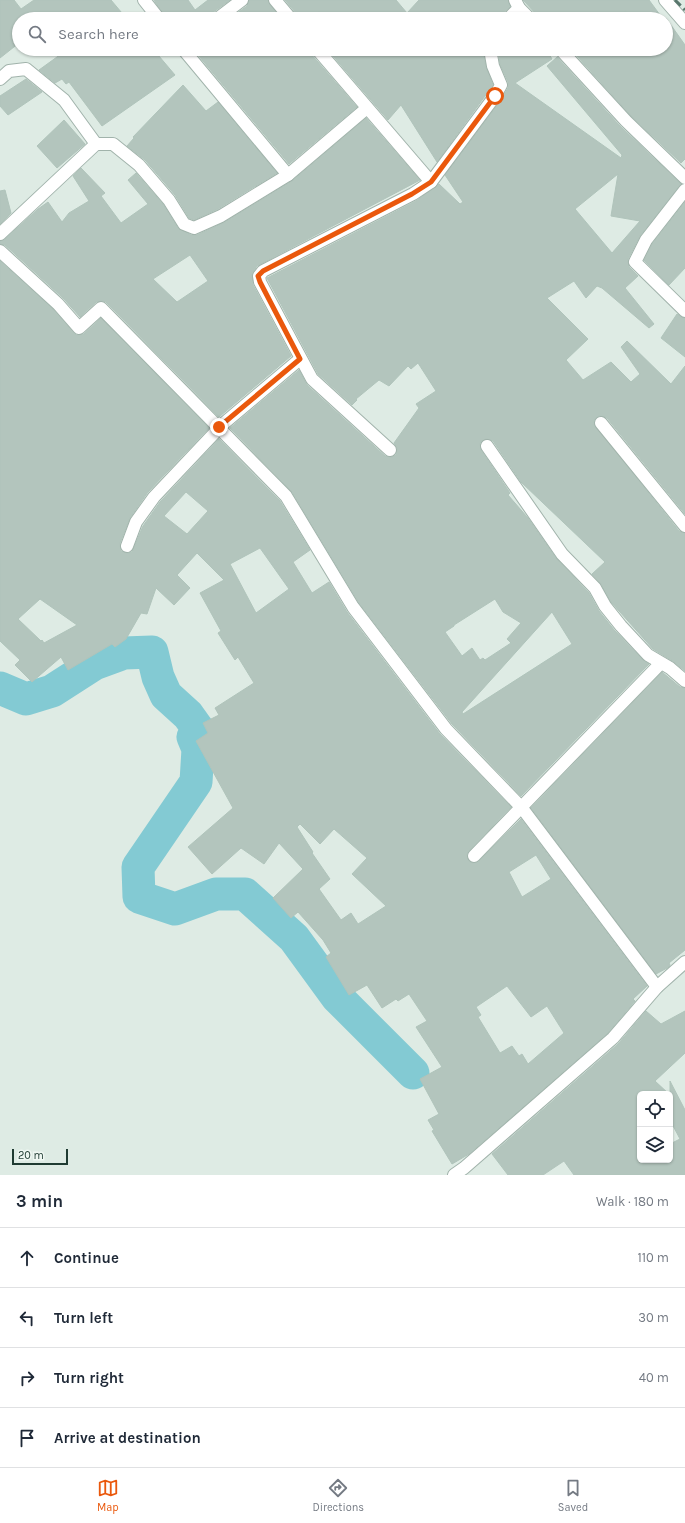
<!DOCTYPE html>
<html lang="en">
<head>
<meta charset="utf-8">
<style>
	body { margin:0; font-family:Karla,sans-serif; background:#f2f2f3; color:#1f2937 }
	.controls { position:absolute; right:12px; bottom:12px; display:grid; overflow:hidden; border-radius:6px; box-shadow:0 1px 3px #0004 }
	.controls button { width:36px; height:36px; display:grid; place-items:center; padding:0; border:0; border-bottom:1px solid #e0e1e3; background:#fff; color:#1f2937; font:20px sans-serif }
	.scale { position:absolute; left:12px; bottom:10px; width:56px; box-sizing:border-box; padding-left:4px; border:2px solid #1f3b32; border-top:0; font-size:11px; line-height:14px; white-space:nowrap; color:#1f3b32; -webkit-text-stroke:3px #eff7f2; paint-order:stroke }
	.stop { position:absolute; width:12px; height:12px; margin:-9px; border:3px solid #ea580c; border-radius:50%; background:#fff }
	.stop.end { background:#ea580c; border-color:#fff; box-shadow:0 1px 4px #0008 }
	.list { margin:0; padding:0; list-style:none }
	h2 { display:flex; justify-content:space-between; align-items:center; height:52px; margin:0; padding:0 16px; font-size:17px }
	h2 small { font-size:13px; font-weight:400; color:#747a83 }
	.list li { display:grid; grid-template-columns:26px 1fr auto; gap:12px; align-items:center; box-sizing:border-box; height:60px; padding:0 16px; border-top:1px solid #e0e1e3 }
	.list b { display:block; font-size:15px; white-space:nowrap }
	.list em { font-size:13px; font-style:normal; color:#747a83 }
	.icon { flex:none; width:22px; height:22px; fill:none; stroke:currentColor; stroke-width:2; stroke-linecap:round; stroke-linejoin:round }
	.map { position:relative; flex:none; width:685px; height:1175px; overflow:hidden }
	.search { position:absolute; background:#fff; box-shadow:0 1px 3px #0004; left:12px; right:12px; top:12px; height:44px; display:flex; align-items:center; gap:10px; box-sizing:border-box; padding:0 14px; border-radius:22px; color:#747a83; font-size:15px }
	.sheet { height:292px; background:#fff }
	nav { display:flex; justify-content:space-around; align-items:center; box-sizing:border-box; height:56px; border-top:1px solid #e0e1e3; background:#fff; font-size:11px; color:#747a83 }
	nav a { display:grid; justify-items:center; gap:2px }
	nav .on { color:#ea580c }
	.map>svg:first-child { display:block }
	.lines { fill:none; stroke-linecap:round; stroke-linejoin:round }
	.river { stroke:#83cad3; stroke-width:33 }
	.building { fill:#b3c5bd; stroke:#b0c4bb; fill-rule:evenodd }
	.minor-casing { stroke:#a1b3ab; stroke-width:14 }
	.minor { stroke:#fff; stroke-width:12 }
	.rail { stroke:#59776d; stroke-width:3; stroke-dasharray:8 4; stroke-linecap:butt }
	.route { stroke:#ea580c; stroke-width:5 }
</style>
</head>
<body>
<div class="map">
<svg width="685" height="1175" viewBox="0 0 685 1175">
	<rect width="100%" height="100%" fill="#deebe4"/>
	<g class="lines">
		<!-- river -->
		<path class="river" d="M0,688L26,699L52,691L94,664L124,653L152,652L158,677L166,695L188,715L198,729L193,737L198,749L196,782L138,867L139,897L175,909L216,894H245L294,938L337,997L413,1073"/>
	</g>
	<!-- building -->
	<g class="building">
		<path d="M0,0H14L21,9L34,0H111L127,19H19V43L0,58Z"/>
		<path d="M154,0H188L195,10L208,0H230L212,13L210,19H166Z"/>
		<path d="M249,0H268L277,14L271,19H229L247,6Z"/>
		<path d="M285,0H396L407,13L419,0H508L510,7L502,14L501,19H327L319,12L311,19H301Z"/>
		<path d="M523,0H649L663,19H632L626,11L617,19H537L536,14Z"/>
		<path d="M666,18L685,45V159L681,163L631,116L576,55L585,49H606L611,57L623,49H666Z"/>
		<path d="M68,49H153L175,75L102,126L69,82L66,84L62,79L55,83L39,70Z"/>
		<path d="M193,49H310L311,54L357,107L289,164Z"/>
		<path d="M327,49H483L486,67L493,85L437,162L401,105L388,120Z"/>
		<path d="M498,49H546L552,59L515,83L621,158L622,155L547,66L557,57L620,126L681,184L640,236L628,259L629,267L638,276L625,288L654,324L649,328L602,288L597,286L586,298L574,281L547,298L588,339L566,360L583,380L611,362L631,382L640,374L621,347L627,341L671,384L685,366V514L607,418L599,416L594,420V424L679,531L685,533V671L674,662L653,649L611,602L601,584L592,574L605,562L521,482L493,441L486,439L480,443L481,450L510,493L508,495L528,518L556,558L589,593L599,611L615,631L643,660L649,664L521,796L452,724L359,603L292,492L230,428L299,370L307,385L385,456L392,457L396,455L397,448L394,443L419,408L416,404L436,391L418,363L411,369L408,366L389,386L379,380L356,399L357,400L352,405L318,374L267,278L416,201L439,184L460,204L463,202L445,175L501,100L508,88V82L500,64ZM618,174L611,216L640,221L612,253L575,209ZM495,599L503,612L521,623L507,639L511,643L485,660L483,658L480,660L472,648L462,656L445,632L454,626V625ZM552,612L572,644L463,714L462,712Z"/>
		<path d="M26,79L42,92L8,115L0,106V96Z"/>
		<path d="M183,85L206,111L218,102L277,173L218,209L194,220L189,218L175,195L145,160L127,146L134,138L133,137Z"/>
		<path d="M366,118L420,180L257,266L252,274L253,285L291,356L219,417L106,302L103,301L96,302L80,317L63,298L5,245L0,244V241L5,239L38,209L48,202L62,222L69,213L89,201L73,176L81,168L105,193L101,196L121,223L148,204L128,180L136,173L163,204L178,228L191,235H197L225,222L292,181ZM190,255L208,281L177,302L153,279Z"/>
		<path d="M64,120L85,144L57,168L37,146Z"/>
		<path d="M5,190L11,213L0,224V191Z"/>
		<path d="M685,202V268L669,285L644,260L652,244Z"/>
		<path d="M0,261L53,309L76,335L84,334L101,318L209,428L148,492L130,518L120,543L121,551L128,553L132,552L143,526L160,502L219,439L280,501L310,550L293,562L312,593L329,582L347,612L440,734L511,807L469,851L467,855L469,861L473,863L479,861L521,819L647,986L633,999L635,1001L608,1033L469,1154L452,1164L432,1131L434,1130L428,1120L439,1114L420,1079L442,1067L416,1027L427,1021L409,994L398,1001L396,999L382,1008L367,985L349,995L326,957L331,953L323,940L298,912L291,918L273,898L303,869L279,843L264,864L241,848L212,874L188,847L233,808L196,741L208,733L203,723L219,715L215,708L254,683L238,657L235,660L218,633L221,631L200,593L224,580L197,553L177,575L190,588L174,605L156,588L147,614L141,613L126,639L115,647L112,644L68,670L61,657L32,682L15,665L20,660L0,641ZM186,492L208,511L187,534L164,516ZM260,548L289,589L256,613L230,564ZM40,599L77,625L44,643L42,640L41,641L18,619ZM300,824L320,844L334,829L367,858L352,874L386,906L358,924L351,913L341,920L319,889L330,879L312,853L313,852L297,827ZM536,855L551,879L522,897L509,872ZM507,986L531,1017L547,1006L564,1033L528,1064L522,1054L519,1056L512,1046L500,1053L478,1017L481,1015L476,1007Z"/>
		<path d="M677,314L685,318V357L661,338Z"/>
		<path d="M662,672L680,687L685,688V950L669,963L670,965L669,967L656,974L531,808Z"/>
		<path d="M646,1011L661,1024L685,1011V1053L655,1081L669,1094H640V1160H670V1144L680,1139L670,1120V1081L685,1110V1175H574L564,1161L543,1175H508L492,1154L618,1044Z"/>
	</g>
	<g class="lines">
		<defs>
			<g id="minor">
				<path d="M144,0L159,19"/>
				<path d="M275,0L291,19"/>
				<path d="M515,0L519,8L530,19"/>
				<path d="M665,0L685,23"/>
				<path d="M217,19L242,0"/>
				<path d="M508,19L519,8"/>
				<path d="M183,49L288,175"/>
				<path d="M317,49L431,182"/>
				<path d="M560,49L626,121L685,178"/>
				<path d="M0,79L9,71L26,69L64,100L96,144H113L139,165L169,200L184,224L194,228L221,216L288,175L367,108"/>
				<path d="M685,190L646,240L635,262L685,311"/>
				<path d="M0,234L96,144"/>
				<path d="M0,251L58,304L79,328L101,308L286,496L353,607L446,729L522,808L657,987"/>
				<path d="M601,423L685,526"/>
				<path d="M487,446L562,554L595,588L605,606L621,626L648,655L670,668L685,681"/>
				<path d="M390,450L312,379L260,282L259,276L263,271L413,194L431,182L495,96L501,85L493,66L490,49"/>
				<path d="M127,546L136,522L154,497L223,424L300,359"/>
				<path d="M474,856L660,664"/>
				<path d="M454,1175L464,1168L613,1038L657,987L685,962"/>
			</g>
		</defs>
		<!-- minor casing -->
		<use href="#minor" class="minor-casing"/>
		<!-- minor -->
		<use href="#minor" class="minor"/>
		<!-- rail -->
		<path class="rail" d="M675,0L685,10"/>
	</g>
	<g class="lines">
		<!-- route -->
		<path class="route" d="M219,427L300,359L260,282L258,276L263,271L412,194L431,182L495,96"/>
	</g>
</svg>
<div class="controls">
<button><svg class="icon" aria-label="locate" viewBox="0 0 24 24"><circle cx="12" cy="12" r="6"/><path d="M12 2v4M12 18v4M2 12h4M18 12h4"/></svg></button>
<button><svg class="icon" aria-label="layers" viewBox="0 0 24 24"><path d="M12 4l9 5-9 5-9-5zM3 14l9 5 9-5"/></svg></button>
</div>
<div class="scale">20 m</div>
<div class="stop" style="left:495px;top:96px"></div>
<div class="stop end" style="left:219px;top:427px"></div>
<div class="search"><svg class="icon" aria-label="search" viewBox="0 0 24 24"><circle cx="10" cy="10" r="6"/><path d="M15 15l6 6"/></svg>Search here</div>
</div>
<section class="sheet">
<h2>3 min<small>Walk · 180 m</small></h2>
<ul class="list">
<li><svg class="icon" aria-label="ahead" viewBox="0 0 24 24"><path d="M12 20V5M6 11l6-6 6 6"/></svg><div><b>Continue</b></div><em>110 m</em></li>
<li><svg class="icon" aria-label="left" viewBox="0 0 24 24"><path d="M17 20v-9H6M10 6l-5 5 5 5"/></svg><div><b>Turn left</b></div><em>30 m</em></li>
<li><svg class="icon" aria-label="right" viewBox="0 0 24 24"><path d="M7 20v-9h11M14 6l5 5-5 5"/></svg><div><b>Turn right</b></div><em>40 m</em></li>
<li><svg class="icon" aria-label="arrive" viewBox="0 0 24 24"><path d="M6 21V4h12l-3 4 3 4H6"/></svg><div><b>Arrive at destination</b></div></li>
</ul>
</section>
<nav>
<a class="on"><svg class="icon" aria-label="map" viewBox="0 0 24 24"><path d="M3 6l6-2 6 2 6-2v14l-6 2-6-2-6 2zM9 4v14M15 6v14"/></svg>Map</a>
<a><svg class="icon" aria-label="directions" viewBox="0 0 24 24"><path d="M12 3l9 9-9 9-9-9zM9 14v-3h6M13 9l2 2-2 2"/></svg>Directions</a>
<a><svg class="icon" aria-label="saved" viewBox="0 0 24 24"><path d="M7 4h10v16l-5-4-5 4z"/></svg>Saved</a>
</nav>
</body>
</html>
